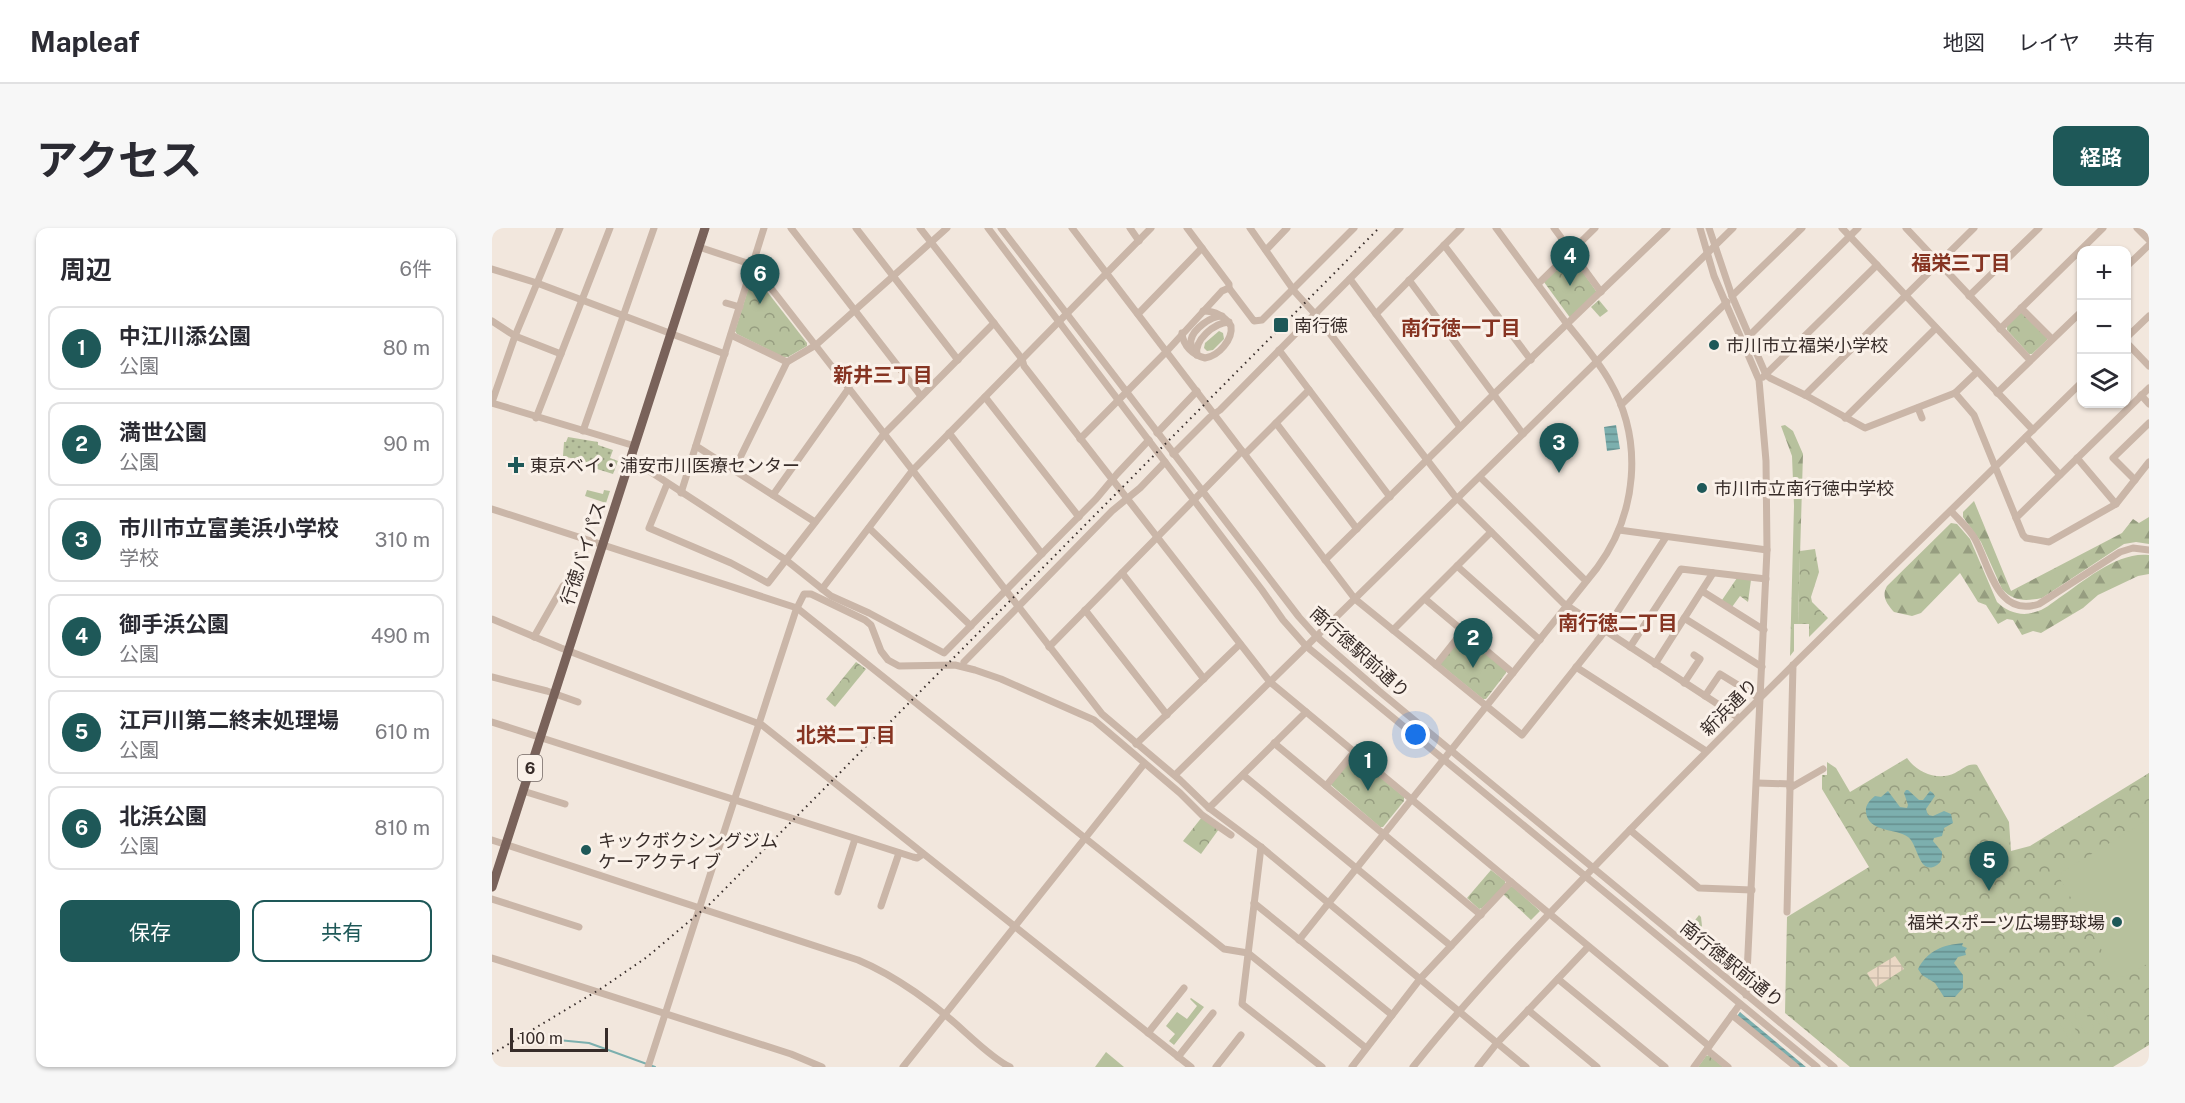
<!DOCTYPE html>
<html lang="ja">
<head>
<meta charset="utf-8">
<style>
	body { margin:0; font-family:"Public Sans","Noto Sans JP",sans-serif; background:#f7f7f7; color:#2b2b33 }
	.controls { position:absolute; right:18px; top:18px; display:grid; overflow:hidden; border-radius:12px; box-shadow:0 2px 4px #0004 }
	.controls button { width:54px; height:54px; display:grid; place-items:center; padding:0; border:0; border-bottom:2px solid #e1e1e2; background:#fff; color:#2b2b33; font:30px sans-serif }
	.scale { position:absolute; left:18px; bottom:15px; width:98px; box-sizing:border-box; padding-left:6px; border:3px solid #372c29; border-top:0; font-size:16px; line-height:21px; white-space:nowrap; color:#372c29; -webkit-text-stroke:4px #faf1e9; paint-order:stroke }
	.you { position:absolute; left:924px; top:507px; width:21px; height:21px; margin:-15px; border:4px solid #fff; border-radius:50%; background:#1a73e8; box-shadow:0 0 0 9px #1a73e833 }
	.badge { display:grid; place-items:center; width:39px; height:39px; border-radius:50%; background:#1e5858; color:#fff; font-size:20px; font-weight:700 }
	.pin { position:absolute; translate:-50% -50px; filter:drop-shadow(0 2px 3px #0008) }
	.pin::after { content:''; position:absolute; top:32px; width:21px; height:18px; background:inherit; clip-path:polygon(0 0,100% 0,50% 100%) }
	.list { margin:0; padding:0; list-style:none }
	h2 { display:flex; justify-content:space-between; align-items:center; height:78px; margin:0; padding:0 24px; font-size:26px }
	h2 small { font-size:20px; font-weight:400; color:#7c7c81 }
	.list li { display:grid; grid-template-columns:39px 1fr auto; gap:18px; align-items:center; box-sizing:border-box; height:84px; margin:0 12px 12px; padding:0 12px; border:2px solid #e1e1e2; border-radius:12px }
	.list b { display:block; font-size:22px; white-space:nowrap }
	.list p { margin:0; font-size:20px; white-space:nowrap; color:#7c7c81 }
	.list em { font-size:20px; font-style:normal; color:#7c7c81 }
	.actions { display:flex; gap:12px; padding:18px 24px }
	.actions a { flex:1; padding:14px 0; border:2px solid #1e5858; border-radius:12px; text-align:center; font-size:21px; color:#1e5858 }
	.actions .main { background:#1e5858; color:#fff }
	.icon { flex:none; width:33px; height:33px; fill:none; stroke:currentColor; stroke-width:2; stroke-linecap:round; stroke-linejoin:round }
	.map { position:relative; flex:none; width:1657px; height:839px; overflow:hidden; border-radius:12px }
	header { display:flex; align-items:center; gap:36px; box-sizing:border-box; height:84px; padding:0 30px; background:#fff; border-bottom:2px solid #e1e1e2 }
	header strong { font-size:28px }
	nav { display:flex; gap:33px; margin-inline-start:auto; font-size:21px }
	.intro { display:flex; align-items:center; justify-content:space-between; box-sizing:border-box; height:144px; padding:0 36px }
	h1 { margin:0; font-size:42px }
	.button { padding:15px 27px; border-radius:12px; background:#1e5858; color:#fff; font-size:21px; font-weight:700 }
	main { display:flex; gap:36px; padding:0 36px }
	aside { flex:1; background:#fff; border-radius:12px; box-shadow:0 2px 4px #0004 }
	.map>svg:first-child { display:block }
	.grass { fill:url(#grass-dots) }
	.forest { fill:url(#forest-firs) }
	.park { fill:url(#park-crowns) }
	.garden { fill:#b7c19d }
	.plaza { fill:url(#plaza-grid) }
	.water { fill:url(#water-rules) }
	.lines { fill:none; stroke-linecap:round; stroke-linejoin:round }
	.stream { stroke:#7cafae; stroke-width:2 }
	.minor { stroke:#cab6a8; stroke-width:7 }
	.major { stroke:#79625a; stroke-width:9 }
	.rail { stroke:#372c29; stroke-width:2; stroke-dasharray:1.5 4.5; stroke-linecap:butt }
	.poi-dot { fill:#1e5858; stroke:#faf1e9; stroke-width:2 }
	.labels { text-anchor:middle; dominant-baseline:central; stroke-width:6; stroke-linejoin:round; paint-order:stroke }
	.shield { fill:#faf1e9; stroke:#726763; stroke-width:1.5 }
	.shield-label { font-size:16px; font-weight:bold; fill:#372c29 }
	.poi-label { font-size:18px; fill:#372c29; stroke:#faf1e9; text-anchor:start }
	.street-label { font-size:18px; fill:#372c29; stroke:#faf1e9 }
	.neighbourhood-label { font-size:20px; font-weight:bold; fill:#863422; stroke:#faf1e9 }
</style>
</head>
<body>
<header>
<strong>Mapleaf</strong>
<nav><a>地図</a><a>レイヤ</a><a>共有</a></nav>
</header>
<div class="intro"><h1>アクセス</h1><a class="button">経路</a></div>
<main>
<aside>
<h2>周辺<small>6件</small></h2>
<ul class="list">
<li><span class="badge">1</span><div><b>中江川添公園</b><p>公園</p></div><em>80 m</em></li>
<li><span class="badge">2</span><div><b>満世公園</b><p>公園</p></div><em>90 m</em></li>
<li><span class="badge">3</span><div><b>市川市立富美浜小学校</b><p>学校</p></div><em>310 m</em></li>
<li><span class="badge">4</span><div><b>御手浜公園</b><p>公園</p></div><em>490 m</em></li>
<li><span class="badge">5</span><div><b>江戸川第二終末処理場</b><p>公園</p></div><em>610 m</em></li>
<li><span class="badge">6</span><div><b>北浜公園</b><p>公園</p></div><em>810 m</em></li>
</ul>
<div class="actions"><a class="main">保存</a><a>共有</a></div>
</aside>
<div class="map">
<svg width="1657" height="839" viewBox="0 0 1657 839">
	<defs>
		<pattern id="grass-dots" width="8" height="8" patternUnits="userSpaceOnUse" patternTransform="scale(1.5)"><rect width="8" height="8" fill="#b7c19d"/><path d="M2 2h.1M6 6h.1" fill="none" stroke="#969d80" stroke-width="1.8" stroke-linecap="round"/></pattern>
		<pattern id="forest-firs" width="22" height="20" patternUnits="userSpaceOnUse" patternTransform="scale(1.5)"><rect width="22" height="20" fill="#b7c19d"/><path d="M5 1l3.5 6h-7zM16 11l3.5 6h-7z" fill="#969d80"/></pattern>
		<pattern id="park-crowns" width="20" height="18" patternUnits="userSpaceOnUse" patternTransform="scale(1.5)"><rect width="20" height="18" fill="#b7c19d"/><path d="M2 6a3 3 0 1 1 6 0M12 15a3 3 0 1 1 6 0" fill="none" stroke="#969d80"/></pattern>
		<pattern id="plaza-grid" width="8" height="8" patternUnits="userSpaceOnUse" patternTransform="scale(1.5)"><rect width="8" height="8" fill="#ead7c4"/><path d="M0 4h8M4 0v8" fill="none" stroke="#c9b9a8"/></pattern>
		<pattern id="water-rules" width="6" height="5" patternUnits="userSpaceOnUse" patternTransform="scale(1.5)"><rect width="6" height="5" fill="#7cafae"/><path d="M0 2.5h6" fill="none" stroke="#668f8e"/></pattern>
	</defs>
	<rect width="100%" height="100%" fill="#f2e7dd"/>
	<!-- grass -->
	<path class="grass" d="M76,209L106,214V217L121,222L118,230L126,233L121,246L86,235V232L71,228L72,214H74Z"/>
	<!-- forest -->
	<g class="forest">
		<path d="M1293,197L1301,203L1311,226L1306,396H1302V423L1298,428L1302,278L1300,228L1289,198Z"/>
		<path d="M1482,273L1519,363L1630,305L1641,291L1647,295L1657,289V316L1644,314L1632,316L1550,370C1534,373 1522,374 1510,361L1489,314L1471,289V284Z"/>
		<path d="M1459,295L1465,296L1478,311L1505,374C1515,384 1530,389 1543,384C1552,382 1560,375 1567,370C1592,353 1626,323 1657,327V346L1646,348L1606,367L1591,380L1549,405L1541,403L1530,407L1521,392L1515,391L1506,396L1494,377L1486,374L1468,345L1429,385L1420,388L1402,384C1395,376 1389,368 1395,358Z"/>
	</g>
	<!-- park -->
	<g class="park">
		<path d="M1077,30H1081L1104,63V66L1079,91L1052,54Z"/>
		<path d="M263,48L315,115V118L296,129H291L245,106L243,103L260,49Z"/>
		<path d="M1107,72L1116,83L1108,89L1099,79Z"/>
		<path d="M1529,84L1555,109V112L1540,126H1537L1515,102V98Z"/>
		<path d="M1323,321L1327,344L1319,369L1320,374L1336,390L1317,409V396H1306L1308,323Z"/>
		<path d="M1245,350L1259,352L1256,374L1248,368L1240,379L1230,372Z"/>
		<path d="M970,407H973L1014,442V445L994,471H991L949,437L948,434Z"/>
		<path d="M364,434L374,441L343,479L334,471Z"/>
		<path d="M860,529H864L912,569V573L891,599H888L839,557V555Z"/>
		<path d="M1415,530C1425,545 1446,553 1463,545C1471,541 1476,535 1485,537L1517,594L1519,623L1538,618L1657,545V817L1621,839H1358L1293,785L1295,689L1377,639L1330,561V547H1335V534L1344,540L1358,564Z"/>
		<path d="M710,589L727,601L709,626L691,613Z"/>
		<path d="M999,642L1013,653V657L990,680L987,681L975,670Z"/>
		<path d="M1018,659H1021L1048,683L1039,692L1011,666Z"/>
		<path d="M1207,687L1209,689L1210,698L1200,709L1194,704Z"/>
		<path d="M1217,827L1231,839H1206L1214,828Z"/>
	</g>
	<!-- garden -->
	<g class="garden">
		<path d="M727,103L731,105L732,111L721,122L715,123L712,120L713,115Z"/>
		<path d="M95,262L111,266L112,262L118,263L114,275L93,268Z"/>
		<path d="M1657,591V735L1633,749L1625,748L1569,653L1570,644Z"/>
		<path d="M699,770L712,779L682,817L677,813L683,806L674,798L685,784L695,791L705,778L698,771Z"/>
		<path d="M1605,772L1617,792L1608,797L1596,778Z"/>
		<path d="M1591,781L1603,801L1594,806L1582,786Z"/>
		<path d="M1576,789L1588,809L1579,814L1567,794Z"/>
		<path d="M614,824L632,839H603Z"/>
	</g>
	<!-- plaza -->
	<path class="plaza" d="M1403,728L1412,741L1384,759L1375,745Z"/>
	<!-- water -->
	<g class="water">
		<path d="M1124,197L1128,221L1115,223L1112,199Z"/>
		<path d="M1414,562H1416L1427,572H1431L1438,563L1441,565L1443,568L1434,581L1436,587L1441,588L1452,583L1459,586L1461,595L1452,600L1450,608L1442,610L1441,613L1450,624C1450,629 1450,634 1445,637C1427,649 1426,616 1416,609C1405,600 1376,605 1374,584C1373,577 1378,572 1383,568L1389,569L1396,563L1408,579L1415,580L1416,577L1412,565Z"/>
		<path d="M1471,715L1470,718L1475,720L1473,723L1474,727L1466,729L1462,735L1471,747V760L1463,769H1452L1443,755L1430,747L1426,741C1436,722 1451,717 1471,715Z"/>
		<path d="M1248,784L1314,839H1307L1245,788Z"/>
	</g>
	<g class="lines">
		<!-- stream -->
		<path class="stream" d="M66,812L97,815L163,839"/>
		<!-- minor -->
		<g class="minor">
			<path d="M299,0L429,168"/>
			<path d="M364,0L466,132"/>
			<path d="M428,0L530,131L532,138L778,454L1217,818"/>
			<path d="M496,0L770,362L791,392L814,418L1325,839"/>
			<path d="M509,0L807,389L824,408L887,463L1342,839"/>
			<path d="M580,0L863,371L1030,507L1113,403L1174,309"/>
			<path d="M638,0L647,13"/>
			<path d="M695,0L737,56V60L762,93L770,92L862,0"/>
			<path d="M758,0L803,64L823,86L962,267L1071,375L1247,490"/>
			<path d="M1062,0L1109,64"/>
			<path d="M1208,0L1222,48L1267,152L1274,233L1275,322L1254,767"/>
			<path d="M1217,0L1240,68L1274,147L1278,150L1313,167L1373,200L1463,165L1485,144"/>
			<path d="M1350,0L1541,202"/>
			<path d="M1414,0L1538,132"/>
			<path d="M1645,0L1657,12"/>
			<path d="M952,17L1039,132"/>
			<path d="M207,19L261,37L610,486L688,552L717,580L769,619L1034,839"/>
			<path d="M774,22L795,0"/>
			<path d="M1634,39L1657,17"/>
			<path d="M0,41L45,55L233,126"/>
			<path d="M858,51L968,199"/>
			<path d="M917,52L1031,206"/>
			<path d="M1046,56L1103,0"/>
			<path d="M1240,68L1310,0"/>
			<path d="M1477,68L1547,0"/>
			<path d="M234,75L248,79"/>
			<path d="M1529,80L1560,111"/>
			<path d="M646,86L710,20"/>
			<path d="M884,86L969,0"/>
			<path d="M0,93L23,108L69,126"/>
			<path d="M1508,101L1611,0"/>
			<path d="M690,105C691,118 701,127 713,130C727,128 741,111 739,98C732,87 723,83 711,83"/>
			<path d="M239,107L295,134"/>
			<path d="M1257,108L1366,0"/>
			<path d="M1634,110L1657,88"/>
			<path d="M1634,114L1657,138"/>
			<path d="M701,122C700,119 698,115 699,112C701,101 719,88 730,88"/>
			<path d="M787,122L898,269"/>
			<path d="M705,127C702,112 722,95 737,94"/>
			<path d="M1271,149L1385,37"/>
			<path d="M1463,165L1482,187L1531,307L1534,310L1557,314L1624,276L1657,234"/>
			<path d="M1505,165L1590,83"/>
			<path d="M1313,167L1482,0"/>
			<path d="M1649,167L1657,176"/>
			<path d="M493,169L587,289"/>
			<path d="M0,174L23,108L68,0"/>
			<path d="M0,175L143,218"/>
			<path d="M1129,177L1235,74"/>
			<path d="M1426,180L1430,190"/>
			<path d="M44,190L118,0"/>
			<path d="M1353,190L1444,100"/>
			<path d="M784,195L865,301"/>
			<path d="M91,203L162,0"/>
			<path d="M457,205L550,326"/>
			<path d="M665,205L705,163"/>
			<path d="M1534,209L1568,247"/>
			<path d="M588,211L675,123L730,63L737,60"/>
			<path d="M204,218L323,294"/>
			<path d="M681,226L718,189L728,182L908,0"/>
			<path d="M753,226L817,162"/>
			<path d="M1585,230L1624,276"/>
			<path d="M139,231L294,332L339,368L377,385L452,425L604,271L625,246L657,212"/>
			<path d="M242,242L295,134L324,117L455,0"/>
			<path d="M988,249L1094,353"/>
			<path d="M1643,252L1621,230L1657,195"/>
			<path d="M175,256L157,300L239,335L276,355L392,206L502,95"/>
			<path d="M189,265L272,0"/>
			<path d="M281,267L357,160"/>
			<path d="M0,281L305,380L732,721L756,725L874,820"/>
			<path d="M1459,283C1467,292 1477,300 1483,311C1498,339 1505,390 1547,376L1628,324L1641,320L1657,322"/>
			<path d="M1524,290L1657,160"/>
			<path d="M377,300L479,398"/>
			<path d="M1127,302L1275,322"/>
			<path d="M833,332L1002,166L1175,0"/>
			<path d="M965,338L1048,412"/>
			<path d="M630,345L712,451"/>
			<path d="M330,361L420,243L659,0"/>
			<path d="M1210,363L1272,402"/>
			<path d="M933,371L1021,445"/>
			<path d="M593,382L675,487"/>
			<path d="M1192,390L1270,439"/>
			<path d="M0,391L69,420L270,497L699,839"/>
			<path d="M901,402L999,304"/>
			<path d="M42,409L71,358"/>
			<path d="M557,419L750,223"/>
			<path d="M1138,419L1189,341L1274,351"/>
			<path d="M472,434L620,283L648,260L673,234"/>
			<path d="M1163,436L1221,345"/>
			<path d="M944,437L971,403"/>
			<path d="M1084,439L1214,523"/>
			<path d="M0,449L55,463L86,474"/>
			<path d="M1192,455L1208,431L1202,427"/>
			<path d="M1213,468L1228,446L1267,470"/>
			<path d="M0,494L421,629L425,630L431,626"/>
			<path d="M782,515L989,687"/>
			<path d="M644,516L748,416"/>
			<path d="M683,547L1241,0"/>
			<path d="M751,547L959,718"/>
			<path d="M1265,555L1299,556"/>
			<path d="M834,558L862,524"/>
			<path d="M1298,560L1331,541"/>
			<path d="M31,563L73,576"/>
			<path d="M717,580L814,484"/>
			<path d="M1138,602L1207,660L1260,662"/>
			<path d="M0,612L366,732C404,748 444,777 474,805C485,815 505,833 518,839"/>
			<path d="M769,619L750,776L830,839"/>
			<path d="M346,664L363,611"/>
			<path d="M0,671L87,699"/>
			<path d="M762,675L900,787"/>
			<path d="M389,678L407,625"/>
			<path d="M1295,684L1301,437"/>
			<path d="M807,712L1105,340C1145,286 1152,213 1118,154C1106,132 1088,112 1072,92C1049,61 1027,31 1004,0"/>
			<path d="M0,730L299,826L330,839"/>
			<path d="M1066,751L1173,839"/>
			<path d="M1036,782L1105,839"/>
			<path d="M1240,787L1304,839"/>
			<path d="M656,805L692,760"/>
			<path d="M1215,822L1236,839"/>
			<path d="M686,829L721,785"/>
			<path d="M156,839L286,437L304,382L312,366H319L373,392L379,397L389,423L396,432L407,438L463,437L483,442L509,451L602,492L688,565L710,587L739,607"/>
			<path d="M411,839L652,536"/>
			<path d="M724,839L749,807"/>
			<path d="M860,839L928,751L1019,654"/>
			<path d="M921,839C986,757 1060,683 1132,608C1281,454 1436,305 1590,154"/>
			<path d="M986,839L1005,815L1096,719"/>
			<path d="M1202,839L1248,776"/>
		</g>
		<!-- major -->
		<path class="major" d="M0,659L213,0"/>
		<!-- rail -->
		<path class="rail" d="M0,826L110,760L155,729L219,675L887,0"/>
	</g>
	<!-- markers -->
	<g class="poi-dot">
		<rect x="781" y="89" width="16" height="16" rx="3"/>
		<circle cx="1222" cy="117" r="6"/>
		<path d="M21 228h6v6h6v6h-6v6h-6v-6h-6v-6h6z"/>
		<circle cx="1210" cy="260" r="6"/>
		<circle cx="94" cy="622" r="6"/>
		<circle cx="1625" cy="694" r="6"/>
	</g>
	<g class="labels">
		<!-- shield labels -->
		<rect class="shield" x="26" y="527" width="24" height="26" rx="4.5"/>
		<g class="shield-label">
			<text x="38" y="540">6</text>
		</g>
		<!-- poi labels -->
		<g class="poi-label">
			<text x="802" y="97">南行徳</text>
			<text x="1234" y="117">市川市立福栄小学校</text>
			<text x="38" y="237">東京ベイ・浦安市川医療センター</text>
			<text x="1222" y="260">市川市立南行徳中学校</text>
			<text x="106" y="612">キックボクシングジム<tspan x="106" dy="21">ケーアクティブ</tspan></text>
			<text x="1613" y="694" text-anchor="end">福栄スポーツ広場野球場</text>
		</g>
		<!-- street labels -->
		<g class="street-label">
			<text transform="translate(91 325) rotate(-72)">行徳バイパス</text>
			<text transform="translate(868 424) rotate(42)">南行徳駅前通り</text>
			<text transform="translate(1237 479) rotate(-45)">新浜通り</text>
			<text transform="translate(1240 736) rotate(39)">南行徳駅前通り</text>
		</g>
		<!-- neighbourhood labels -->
		<g class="neighbourhood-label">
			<text x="1469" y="35">福栄三丁目</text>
			<text x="969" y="100">南行徳一丁目</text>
			<text x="391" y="147">新井三丁目</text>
			<text x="1126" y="395">南行徳二丁目</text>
			<text x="354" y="507">北栄二丁目</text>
		</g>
	</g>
</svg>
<div class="controls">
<button>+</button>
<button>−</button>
<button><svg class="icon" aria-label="layers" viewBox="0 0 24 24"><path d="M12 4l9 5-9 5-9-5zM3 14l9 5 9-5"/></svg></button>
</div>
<div class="scale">100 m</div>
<div class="you"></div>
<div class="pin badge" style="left:876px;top:563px">1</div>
<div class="pin badge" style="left:981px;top:440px">2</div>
<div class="pin badge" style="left:1067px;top:245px">3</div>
<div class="pin badge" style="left:1078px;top:58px">4</div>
<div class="pin badge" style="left:1497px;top:663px">5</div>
<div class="pin badge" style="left:268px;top:76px">6</div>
</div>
</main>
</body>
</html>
